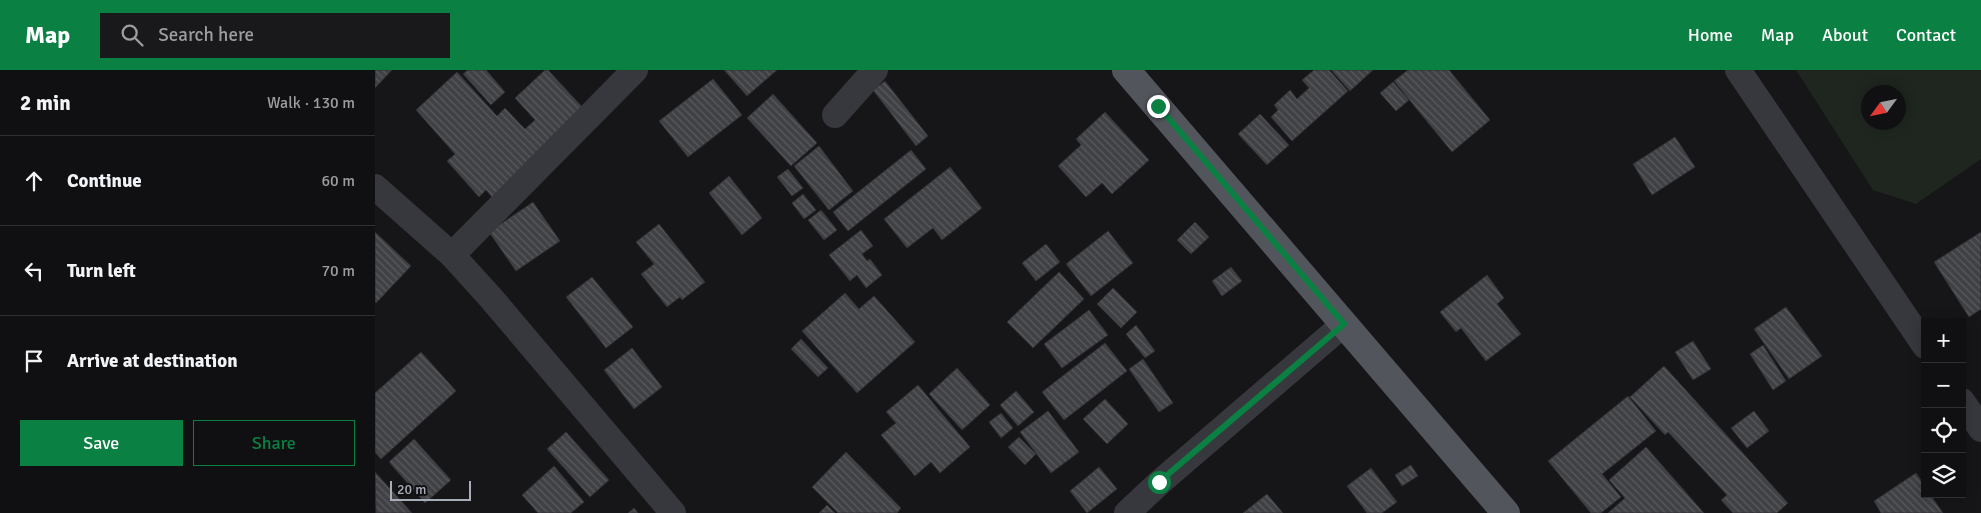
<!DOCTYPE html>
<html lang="en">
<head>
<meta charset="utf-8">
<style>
	body { margin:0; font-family:Signika,sans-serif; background:#19191b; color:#f1f3f6 }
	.controls { position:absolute; right:15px; bottom:15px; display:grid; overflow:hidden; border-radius:0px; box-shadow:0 2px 12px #0003 }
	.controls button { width:45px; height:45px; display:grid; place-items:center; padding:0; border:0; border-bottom:1px solid #303032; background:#101012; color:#f1f3f6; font:25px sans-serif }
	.compass { position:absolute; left:1486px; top:15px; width:45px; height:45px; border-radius:50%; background:#101012; box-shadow:0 2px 12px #0003; rotate:237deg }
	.scale { position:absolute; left:15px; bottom:12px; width:81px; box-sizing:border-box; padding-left:5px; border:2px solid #a8adb8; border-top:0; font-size:14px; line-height:18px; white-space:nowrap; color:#a8adb8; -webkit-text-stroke:4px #111113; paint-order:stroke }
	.stop { position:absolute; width:15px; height:15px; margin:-11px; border:4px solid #0b8043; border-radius:50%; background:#fff }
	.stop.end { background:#0b8043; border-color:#fff; box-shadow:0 1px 5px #0008 }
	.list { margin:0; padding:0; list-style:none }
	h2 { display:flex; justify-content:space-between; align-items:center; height:65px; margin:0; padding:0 20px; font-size:21px }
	h2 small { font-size:16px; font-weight:400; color:#9c9d9f }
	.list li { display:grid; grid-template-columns:32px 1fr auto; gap:15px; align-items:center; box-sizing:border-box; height:90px; padding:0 20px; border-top:1px solid #303032 }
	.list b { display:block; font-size:19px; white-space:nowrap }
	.list em { font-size:16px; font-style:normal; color:#9c9d9f }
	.actions { display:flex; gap:10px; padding:15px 20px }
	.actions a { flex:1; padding:11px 0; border:1px solid #0b8043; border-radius:0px; text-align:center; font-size:18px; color:#0b8043 }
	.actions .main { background:#0b8043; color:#fff }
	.icon { flex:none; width:28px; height:28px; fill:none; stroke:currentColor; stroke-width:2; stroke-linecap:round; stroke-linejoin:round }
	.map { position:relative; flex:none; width:1606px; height:443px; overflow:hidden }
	header { display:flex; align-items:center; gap:30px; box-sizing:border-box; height:70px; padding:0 25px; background:#0b8043; color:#fff }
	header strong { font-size:24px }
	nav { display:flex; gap:28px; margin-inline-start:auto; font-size:18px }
	.search { width:350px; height:45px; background:#19191b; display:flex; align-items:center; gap:12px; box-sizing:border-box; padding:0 18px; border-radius:0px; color:#9c9d9f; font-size:19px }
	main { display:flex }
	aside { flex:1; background:#101012 }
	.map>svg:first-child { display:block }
	.grass { fill:#1e261f; fill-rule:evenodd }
	.building { fill:url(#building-back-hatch); stroke:#303034 }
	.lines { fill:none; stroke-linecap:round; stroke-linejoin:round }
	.street { stroke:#37383d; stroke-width:26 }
	.primary { stroke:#53555c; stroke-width:28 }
	.route { stroke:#0b8043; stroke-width:6 }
</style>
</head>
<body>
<header>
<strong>Map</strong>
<div class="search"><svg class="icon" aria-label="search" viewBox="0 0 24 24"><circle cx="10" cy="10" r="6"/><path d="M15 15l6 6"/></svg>Search here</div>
<nav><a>Home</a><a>Map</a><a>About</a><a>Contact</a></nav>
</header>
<main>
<aside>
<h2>2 min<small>Walk · 130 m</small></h2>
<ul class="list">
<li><svg class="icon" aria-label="ahead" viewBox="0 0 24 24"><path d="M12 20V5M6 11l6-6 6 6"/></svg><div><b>Continue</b></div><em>60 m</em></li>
<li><svg class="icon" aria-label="left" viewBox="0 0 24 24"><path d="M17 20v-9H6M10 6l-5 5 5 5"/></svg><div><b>Turn left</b></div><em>70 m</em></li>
<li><svg class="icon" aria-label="arrive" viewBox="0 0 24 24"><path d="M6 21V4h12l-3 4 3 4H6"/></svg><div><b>Arrive at destination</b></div></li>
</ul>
<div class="actions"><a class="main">Save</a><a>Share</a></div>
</aside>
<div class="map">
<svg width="1606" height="443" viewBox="0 0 1606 443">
	<defs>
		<pattern id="building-back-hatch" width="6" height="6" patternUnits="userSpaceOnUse" patternTransform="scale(1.25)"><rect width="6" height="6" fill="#404145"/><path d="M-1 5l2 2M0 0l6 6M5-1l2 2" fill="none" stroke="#595a5e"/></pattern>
	</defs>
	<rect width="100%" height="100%" fill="#161618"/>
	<!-- grass -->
	<path class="grass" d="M1421,0H1606V89L1541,134L1498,120ZM1494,22H1524V52H1494Z"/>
	<!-- building -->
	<g class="building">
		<path d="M0,0H17L0,18Z"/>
		<path d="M93,0H111L130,22L116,35L88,4Z"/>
		<path d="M170,0H173L210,40L117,127L111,120L104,127L72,91L80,84L41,40L82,2L122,46L130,38L150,59L160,50L140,28Z"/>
		<path d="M349,0H402L372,26Z"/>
		<path d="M939,0H954L973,21L917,71L896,47L903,40L899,35L915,20L922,29L934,18L927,10Z"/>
		<path d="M956,0H998L975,21Z"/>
		<path d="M1033,0H1074L1115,50L1077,82L1019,11Z"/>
		<path d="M338,9L367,45L313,87L284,51Z"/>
		<path d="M510,11L553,66L541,76L498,20Z"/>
		<path d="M1018,12L1034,30L1021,41L1005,23Z"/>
		<path d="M398,24L442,73L416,96L372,48Z"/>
		<path d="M730,42L774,90L737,124L727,113L711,127L683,96L706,75L701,69Z"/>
		<path d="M885,44L914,75L892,95L863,64Z"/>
		<path d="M1300,67L1320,97L1277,125L1258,94Z"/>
		<path d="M444,76L478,121L454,140L419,96Z"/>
		<path d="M536,80L551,99L473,161L458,142Z"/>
		<path d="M575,97L607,138L567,170L558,158L532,178L509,149Z"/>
		<path d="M413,99L428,118L417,126L402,107Z"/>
		<path d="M354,106L387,148L367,165L334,123Z"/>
		<path d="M428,124L441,140L429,149L417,133Z"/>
		<path d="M158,132L185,171L141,201L114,162Z"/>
		<path d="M446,140L462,160L449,170L433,150Z"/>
		<path d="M820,152L834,167L816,184L802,170Z"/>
		<path d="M284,154L330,212L307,230L305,227L292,237L266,204L279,194L261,172Z"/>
		<path d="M486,160L498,176L487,184L492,191L495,189L507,205L491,218L482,205L475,211L454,185Z"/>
		<path d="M733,161L758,193L716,226L691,194Z"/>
		<path d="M0,162L36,196L1,233L0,232Z"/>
		<path d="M1606,162V239L1594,247L1559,192Z"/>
		<path d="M671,174L685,192L661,211L647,193Z"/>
		<path d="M856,197L867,211L847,226L837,211Z"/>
		<path d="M684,202L709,229L658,278L632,252Z"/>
		<path d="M1112,205L1129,228L1122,234L1146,264L1111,291L1086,258L1081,262L1065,242Z"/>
		<path d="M217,207L258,257L231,278L191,227Z"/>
		<path d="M738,218L762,242L746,258L722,234Z"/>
		<path d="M470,223L484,239L499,226L540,272L482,323L427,261Z"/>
		<path d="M1411,237L1447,286L1414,309L1379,259Z"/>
		<path d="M714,240L733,265L687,298L669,274Z"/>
		<path d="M761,255L780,281L770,288L751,264Z"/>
		<path d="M426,269L453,298L443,307L416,279Z"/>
		<path d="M1318,271L1336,299L1318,310L1300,282Z"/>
		<path d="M730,273L752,301L689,350L667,322Z"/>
		<path d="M1388,275L1411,311L1398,320L1375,284Z"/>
		<path d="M257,278L287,317L259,339L229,300Z"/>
		<path d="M46,282L81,321L6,389L0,382V323Z"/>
		<path d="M768,289L798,333L784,342L754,299Z"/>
		<path d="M1289,296L1413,433L1402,443H1358L1346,430L1352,425L1293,362L1290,365L1255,327Z"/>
		<path d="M582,298L615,335L587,360L554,324Z"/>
		<path d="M543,315L595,377L565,403L556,392L540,406L506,365L521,353L511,342Z"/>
		<path d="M641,321L659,342L643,356L625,335Z"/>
		<path d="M1253,326L1281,361L1227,404L1246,427L1226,443H1216L1173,391Z"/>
		<path d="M730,329L753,354L732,374L708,349Z"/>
		<path d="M673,341L704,382L676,403L645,362Z"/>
		<path d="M1379,341L1394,361L1372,378L1356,358Z"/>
		<path d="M626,343L638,358L626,368L614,352Z"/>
		<path d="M191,362L234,410L215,427L172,379Z"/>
		<path d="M644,367L661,384L650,395L633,377Z"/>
		<path d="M39,369L76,410L50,433L14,392Z"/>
		<path d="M1271,377L1329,443H1233L1250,428L1234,410Z"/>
		<path d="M471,382L526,438L522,443H463L437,417Z"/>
		<path d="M1036,395L1043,406L1027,416L1020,405Z"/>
		<path d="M179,396L209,432L196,443H163L147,425Z"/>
		<path d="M724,397L742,419L712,443L695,421Z"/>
		<path d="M996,398L1022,432L1007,443H992L972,416Z"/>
		<path d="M0,402L37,443H1Z"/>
		<path d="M1541,403L1550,416V424H1555L1568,443H1506L1499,431Z"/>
		<path d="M892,424L908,443H868Z"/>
		<path d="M452,435L460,443H444Z"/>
		<path d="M259,438L263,443H253Z"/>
	</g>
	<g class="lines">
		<!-- street -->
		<g class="street">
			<path d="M1363,0L1550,276"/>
			<path d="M460,45L500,0"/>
			<path d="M0,117L77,185L116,228L298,443"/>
			<path d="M77,185L260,0"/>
			<path d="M1587,331L1606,359"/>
			<path d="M752,443L784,413L969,254"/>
		</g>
		<!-- primary -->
		<path class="primary" d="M751,0L1131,443"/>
	</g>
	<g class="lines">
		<!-- route -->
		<path class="route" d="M783,36L969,254L784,412"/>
	</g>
</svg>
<div class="controls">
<button>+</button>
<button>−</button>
<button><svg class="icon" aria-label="locate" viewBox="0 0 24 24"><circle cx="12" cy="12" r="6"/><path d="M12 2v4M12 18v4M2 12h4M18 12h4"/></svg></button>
<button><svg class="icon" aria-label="layers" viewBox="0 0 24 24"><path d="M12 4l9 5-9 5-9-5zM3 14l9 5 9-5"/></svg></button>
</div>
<svg class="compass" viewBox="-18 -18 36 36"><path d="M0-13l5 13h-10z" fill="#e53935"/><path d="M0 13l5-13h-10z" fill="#9c9d9f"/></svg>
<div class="scale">20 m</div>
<div class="stop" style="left:784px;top:412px"></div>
<div class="stop end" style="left:783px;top:36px"></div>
</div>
</main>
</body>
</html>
